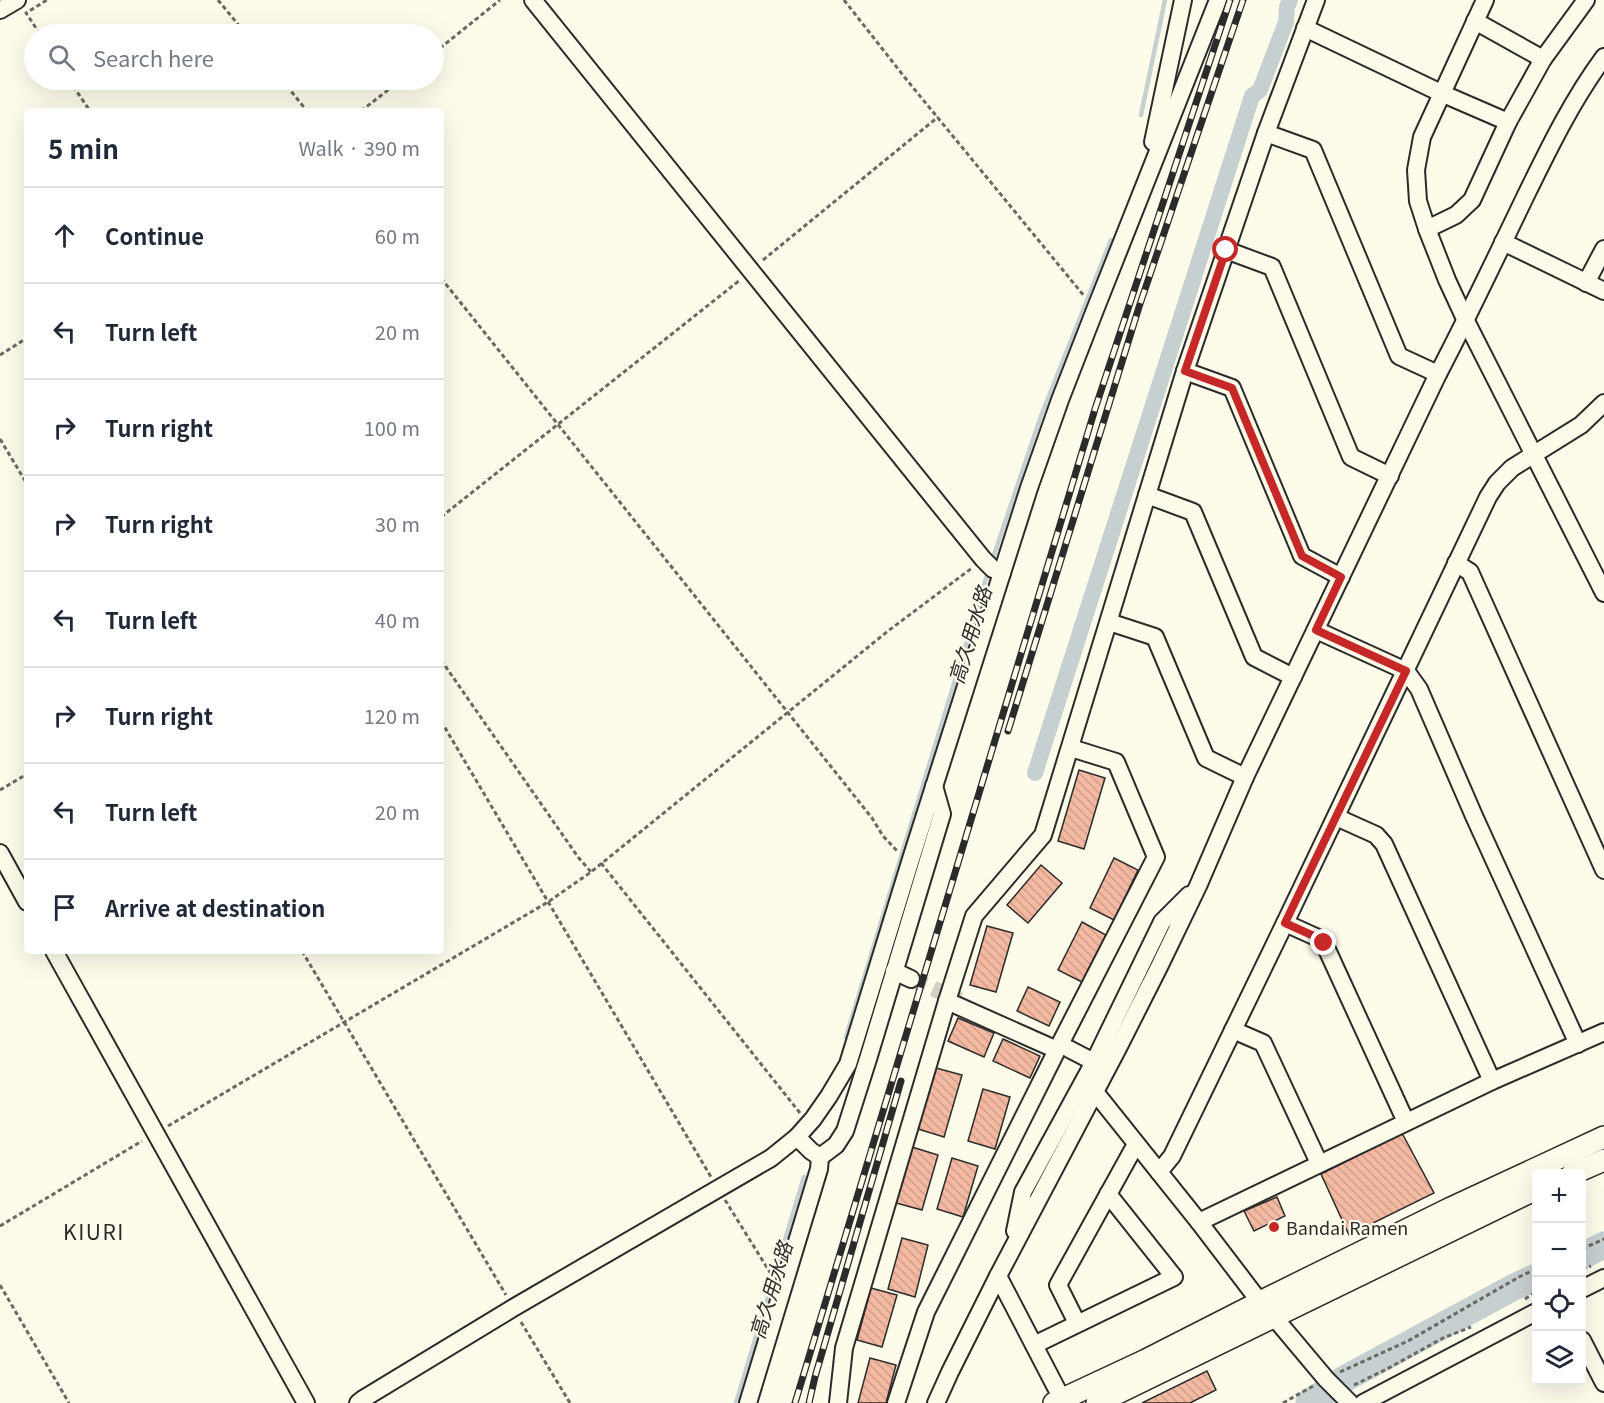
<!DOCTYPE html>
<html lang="en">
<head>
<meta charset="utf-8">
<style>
	body { margin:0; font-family:Georgia,"Noto Sans JP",serif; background:#f6f6f7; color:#1f2937 }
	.controls { position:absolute; right:18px; bottom:18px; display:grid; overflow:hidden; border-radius:6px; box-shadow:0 6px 24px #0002 }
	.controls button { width:54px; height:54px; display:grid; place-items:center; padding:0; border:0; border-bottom:2px solid #e0e1e3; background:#fff; color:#1f2937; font:30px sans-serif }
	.stop { position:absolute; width:18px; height:18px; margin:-14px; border:4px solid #c62828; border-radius:50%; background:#fff }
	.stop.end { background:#c62828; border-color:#fff; box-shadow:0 2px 6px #0008 }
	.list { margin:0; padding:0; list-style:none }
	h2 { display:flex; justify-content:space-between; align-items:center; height:78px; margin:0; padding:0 24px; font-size:26px }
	h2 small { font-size:20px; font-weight:400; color:#747a83 }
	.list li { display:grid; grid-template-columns:39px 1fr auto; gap:18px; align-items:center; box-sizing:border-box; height:96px; padding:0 24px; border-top:2px solid #e0e1e3 }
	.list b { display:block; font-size:22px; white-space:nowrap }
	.list em { font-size:20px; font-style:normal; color:#747a83 }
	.icon { flex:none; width:33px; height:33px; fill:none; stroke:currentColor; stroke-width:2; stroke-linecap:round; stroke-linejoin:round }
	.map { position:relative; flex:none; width:1604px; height:1403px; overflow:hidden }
	.search { position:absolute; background:#fff; box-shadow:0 6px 24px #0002; left:24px; top:24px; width:420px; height:66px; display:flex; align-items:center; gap:15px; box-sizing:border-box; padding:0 21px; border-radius:33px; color:#747a83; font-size:22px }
	.panel { position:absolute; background:#fff; box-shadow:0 6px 24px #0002; left:24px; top:108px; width:420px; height:846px; border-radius:6px }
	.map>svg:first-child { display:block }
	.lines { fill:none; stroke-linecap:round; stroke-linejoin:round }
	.stream { stroke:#c7d0d0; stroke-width:4.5 }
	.canal { stroke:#c7d0d0; stroke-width:16 }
	.river { stroke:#c7d0d0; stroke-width:27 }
	.building { fill:url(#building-back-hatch); stroke:#2b2b2b; stroke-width:1.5 }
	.minor-tunnel { stroke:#d3d1c4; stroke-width:16; stroke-dasharray:16 8; stroke-linecap:butt }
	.minor-casing { stroke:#2b2b2b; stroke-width:20 }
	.major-casing { stroke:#2b2b2b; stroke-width:24 }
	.path { stroke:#6a6964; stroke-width:3; stroke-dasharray:4.5 3; stroke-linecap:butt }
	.minor { stroke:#fdfbea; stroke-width:16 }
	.major { stroke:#fdfbea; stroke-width:21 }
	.rail-casing { stroke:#2b2b2b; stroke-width:7 }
	.rail { stroke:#fdfbea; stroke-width:4.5; stroke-dasharray:14; stroke-linecap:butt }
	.route { stroke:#c62828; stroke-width:8 }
	.poi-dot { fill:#c62828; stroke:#fdfbea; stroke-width:2 }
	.labels { text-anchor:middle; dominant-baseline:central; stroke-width:4.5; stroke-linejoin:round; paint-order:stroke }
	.poi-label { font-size:18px; fill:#2b2b2b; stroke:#fdfbea; text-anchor:start }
	.water-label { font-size:20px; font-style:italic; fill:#2b2b2b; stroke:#fdfbea }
	.quarter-label { font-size:21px; letter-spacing:1.5px; fill:#2b2b2b; stroke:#fdfbea }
</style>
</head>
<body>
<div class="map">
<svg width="1604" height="1403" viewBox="0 0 1604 1403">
	<defs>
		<pattern id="building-back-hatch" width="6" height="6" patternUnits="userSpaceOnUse" patternTransform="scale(1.5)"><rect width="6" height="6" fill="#f2b8a0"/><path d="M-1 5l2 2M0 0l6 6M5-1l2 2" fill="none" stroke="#d09e8a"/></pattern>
	</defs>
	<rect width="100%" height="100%" fill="#fdfbea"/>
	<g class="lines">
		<!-- stream -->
		<g class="stream">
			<path d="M1141,115L1165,0"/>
			<path d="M992,561L1041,416L1111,240"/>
			<path d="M846,1037L989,569"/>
			<path d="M736,1403L804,1177"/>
		</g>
		<!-- canal -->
		<path class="canal" d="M1035,773L1252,96L1260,90L1286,22L1287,7L1290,0"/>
		<!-- river -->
		<g class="river">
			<path d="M1582,1256L1604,1245"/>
			<path d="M1309,1403L1346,1378L1514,1287L1536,1277"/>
		</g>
	</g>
	<!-- building -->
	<g class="building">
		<path d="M1079,770L1105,778L1084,849L1058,841Z"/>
		<path d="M1114,858L1138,870L1114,920L1090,908Z"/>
		<path d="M1041,865L1062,883L1028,923L1007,905Z"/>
		<path d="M1082,922L1106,935L1082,982L1058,970Z"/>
		<path d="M987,926L1013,933L996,992L970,985Z"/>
		<path d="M1028,987L1060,1002L1049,1026L1017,1011Z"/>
		<path d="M958,1018L994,1033L984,1057L948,1041Z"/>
		<path d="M1003,1039L1040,1056L1030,1078L993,1061Z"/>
		<path d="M936,1068L962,1075L944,1137L918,1129Z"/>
		<path d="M983,1089L1010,1097L995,1149L968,1141Z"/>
		<path d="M1402,1133L1434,1193L1349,1235L1321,1174Z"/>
		<path d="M912,1147L938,1155L922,1210L896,1203Z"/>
		<path d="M952,1158L978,1166L963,1217L937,1209Z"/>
		<path d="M1277,1197L1285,1216L1254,1231L1244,1211Z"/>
		<path d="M902,1238L928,1245L915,1297L888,1289Z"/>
		<path d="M871,1288L897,1295L882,1347L857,1340Z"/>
		<path d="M870,1358L896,1365L886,1403H858Z"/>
		<path d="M1207,1371L1216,1390L1190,1403H1142Z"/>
	</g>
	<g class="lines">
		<!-- minor-tunnel -->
		<path class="minor-tunnel" d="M911,979L960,1000"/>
		<defs>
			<g id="minor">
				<path d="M533,0L983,559L993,569L1002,573"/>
				<path d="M1485,0L1422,137L1416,170L1418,201L1427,229L1447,280L1466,321L1604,593"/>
				<path d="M0,10L17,0"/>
				<path d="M1475,21L1543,59"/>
				<path d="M1305,28L1441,93L1508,122"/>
				<path d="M1266,133L1313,150L1399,356L1438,374"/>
				<path d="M1153,142L1183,0"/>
				<path d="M1427,229L1456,215L1472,200L1508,122L1543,59L1586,0"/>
				<path d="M1503,242L1604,291"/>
				<path d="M1226,250L1272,267L1351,457L1390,476"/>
				<path d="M1586,283L1604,249"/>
				<path d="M1185,371L1232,388L1302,556L1341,577"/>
				<path d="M1147,495L1193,512L1254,657L1293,677"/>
				<path d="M1456,563L1470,572L1604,870"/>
				<path d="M1109,622L1155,637L1206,758L1245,777"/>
				<path d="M1316,630L1406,671L1419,689L1474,816L1578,1044"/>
				<path d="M1336,817L1376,835L1384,844L1492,1081"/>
				<path d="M0,853L27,902"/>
				<path d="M1285,923L1316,937L1324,943L1406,1122"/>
				<path d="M54,951L306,1403"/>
				<path d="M894,971L911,979"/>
				<path d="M947,1001L1057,1050"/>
				<path d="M1233,1030L1263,1043L1319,1163"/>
				<path d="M1069,1049L1094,1062"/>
				<path d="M1095,1092L1199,1222L1260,1302"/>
				<path d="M797,1137L811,1151L820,1157L836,1145L845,1131L868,1059L942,814L934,786"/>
				<path d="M1159,1172L1172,1156L1285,923L1488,497L1497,483L1512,468L1581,425L1604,403"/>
				<path d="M1199,1222L1492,1081L1604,1032"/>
				<path d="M1015,1231L1023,1192L1094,1062L1162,922L1189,895"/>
				<path d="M998,1276L1062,1399"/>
				<path d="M1582,1289L1604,1278"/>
				<path d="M1273,1316L1326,1379L1350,1403"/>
				<path d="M1077,1323L1058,1285L1136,1144"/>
				<path d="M1582,1340L1604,1383"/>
				<path d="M1034,1345L1174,1277L1108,1194"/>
				<path d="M358,1403L363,1399L513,1308L771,1158L797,1137L813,1119L829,1096L848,1064L911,859L1029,488L1060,400L1095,310L1218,0"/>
				<path d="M748,1403L819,1169L820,1157"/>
				<path d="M838,1403L844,1348L947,1001L974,916L1043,835L1185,371L1266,133L1316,0"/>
				<path d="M896,1403L926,1312L1057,1050L1156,857L1116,762L1071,748"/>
				<path d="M936,1403L950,1372L998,1276L1118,1048L1159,967L1198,886L1245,777L1438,374C1469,315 1498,253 1527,193C1550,146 1573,99 1604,57"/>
				<path d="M1363,1403L1536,1312"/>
			</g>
			<g id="major">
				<path d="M1572,1174L1604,1160"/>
				<path d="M1054,1403L1146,1360L1260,1302L1449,1209L1604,1137"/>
				<path d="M1097,1403L1536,1189"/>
			</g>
		</defs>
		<!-- minor casing -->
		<use href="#minor" class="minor-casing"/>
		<!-- major casing -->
		<use href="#major" class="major-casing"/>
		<!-- path -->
		<g class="path">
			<path d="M218,0L246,34"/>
			<path d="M844,0L906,79L1085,297"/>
			<path d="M40,34L26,13L47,0"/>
			<path d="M434,53L500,0"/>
			<path d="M69,80L90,111"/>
			<path d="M282,80L307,111"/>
			<path d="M361,111L401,80"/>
			<path d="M763,260L938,117"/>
			<path d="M441,278L872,818L883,836L898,852"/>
			<path d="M0,355L27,338"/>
			<path d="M0,439L27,484"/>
			<path d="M441,517L740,280"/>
			<path d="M441,660L578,857L591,872"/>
			<path d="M441,721L711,1177"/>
			<path d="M0,790L27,774"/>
			<path d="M601,863L800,1113"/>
			<path d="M302,951L506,1295"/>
			<path d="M168,1126L548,902L591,872L888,631L972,568"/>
			<path d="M725,1200L771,1274"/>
			<path d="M0,1226L142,1141"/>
			<path d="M1582,1249L1604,1239"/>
			<path d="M1582,1269L1591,1266"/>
			<path d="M0,1285L69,1403"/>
			<path d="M1525,1299L1536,1292"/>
			<path d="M521,1322L570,1403"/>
			<path d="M1340,1372L1408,1341L1519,1277L1536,1269"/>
			<path d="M1354,1385L1387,1369L1443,1338L1471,1327"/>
			<path d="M1283,1403L1313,1386"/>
		</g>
		<!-- minor -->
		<use href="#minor" class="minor"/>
		<!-- major -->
		<use href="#major" class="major"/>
		<defs>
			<g id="rail">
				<path d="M1008,731L1139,307L1243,0"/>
				<path d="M795,1403L1095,409L1230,0"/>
				<path d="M809,1403L815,1377L901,1081"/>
			</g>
		</defs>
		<!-- rail casing -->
		<use href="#rail" class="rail-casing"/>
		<!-- rail -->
		<use href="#rail" class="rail"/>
	</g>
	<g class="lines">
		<!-- route -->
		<path class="route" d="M1226,250L1185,371L1232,388L1302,556L1341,577L1316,630L1406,671L1285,923L1316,937L1324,943"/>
	</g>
	<!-- markers -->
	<circle class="poi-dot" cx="1274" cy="1227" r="6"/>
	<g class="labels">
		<!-- poi labels -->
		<g class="poi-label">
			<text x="1286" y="1227">Bandai Ramen</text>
		</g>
		<!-- water labels -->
		<g class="water-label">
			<text transform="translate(969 635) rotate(-73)">高久用水路</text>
			<text transform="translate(770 1290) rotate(-73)">高久用水路</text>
		</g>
		<!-- quarter labels -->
		<g class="quarter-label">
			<text x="94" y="1231">KIURI</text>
		</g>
	</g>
</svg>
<div class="controls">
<button>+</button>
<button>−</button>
<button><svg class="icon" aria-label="locate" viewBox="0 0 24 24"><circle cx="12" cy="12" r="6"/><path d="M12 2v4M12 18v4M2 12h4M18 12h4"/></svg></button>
<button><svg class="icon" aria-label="layers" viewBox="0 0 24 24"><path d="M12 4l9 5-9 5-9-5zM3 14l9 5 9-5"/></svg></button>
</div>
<div class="stop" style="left:1226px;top:250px"></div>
<div class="stop end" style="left:1324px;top:943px"></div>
<div class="search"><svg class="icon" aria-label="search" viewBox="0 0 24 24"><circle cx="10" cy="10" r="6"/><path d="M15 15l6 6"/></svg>Search here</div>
<section class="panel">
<h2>5 min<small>Walk · 390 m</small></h2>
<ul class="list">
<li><svg class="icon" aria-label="ahead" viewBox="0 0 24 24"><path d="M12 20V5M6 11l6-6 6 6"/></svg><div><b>Continue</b></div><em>60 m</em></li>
<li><svg class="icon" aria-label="left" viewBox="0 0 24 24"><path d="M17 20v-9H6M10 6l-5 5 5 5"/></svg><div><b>Turn left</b></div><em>20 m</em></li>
<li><svg class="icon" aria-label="right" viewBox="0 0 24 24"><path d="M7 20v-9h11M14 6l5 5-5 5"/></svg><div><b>Turn right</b></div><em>100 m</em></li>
<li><svg class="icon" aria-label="right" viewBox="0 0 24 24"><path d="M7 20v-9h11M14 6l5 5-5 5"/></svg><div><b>Turn right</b></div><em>30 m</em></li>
<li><svg class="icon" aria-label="left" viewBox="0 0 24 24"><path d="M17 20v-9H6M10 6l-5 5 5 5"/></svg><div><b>Turn left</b></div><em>40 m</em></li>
<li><svg class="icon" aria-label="right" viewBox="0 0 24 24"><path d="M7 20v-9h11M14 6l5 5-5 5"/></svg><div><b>Turn right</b></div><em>120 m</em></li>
<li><svg class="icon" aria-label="left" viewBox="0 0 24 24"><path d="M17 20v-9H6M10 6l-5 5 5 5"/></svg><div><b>Turn left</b></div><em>20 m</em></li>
<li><svg class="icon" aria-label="arrive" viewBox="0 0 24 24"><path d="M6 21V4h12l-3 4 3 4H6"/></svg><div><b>Arrive at destination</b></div></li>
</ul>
</section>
</div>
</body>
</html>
